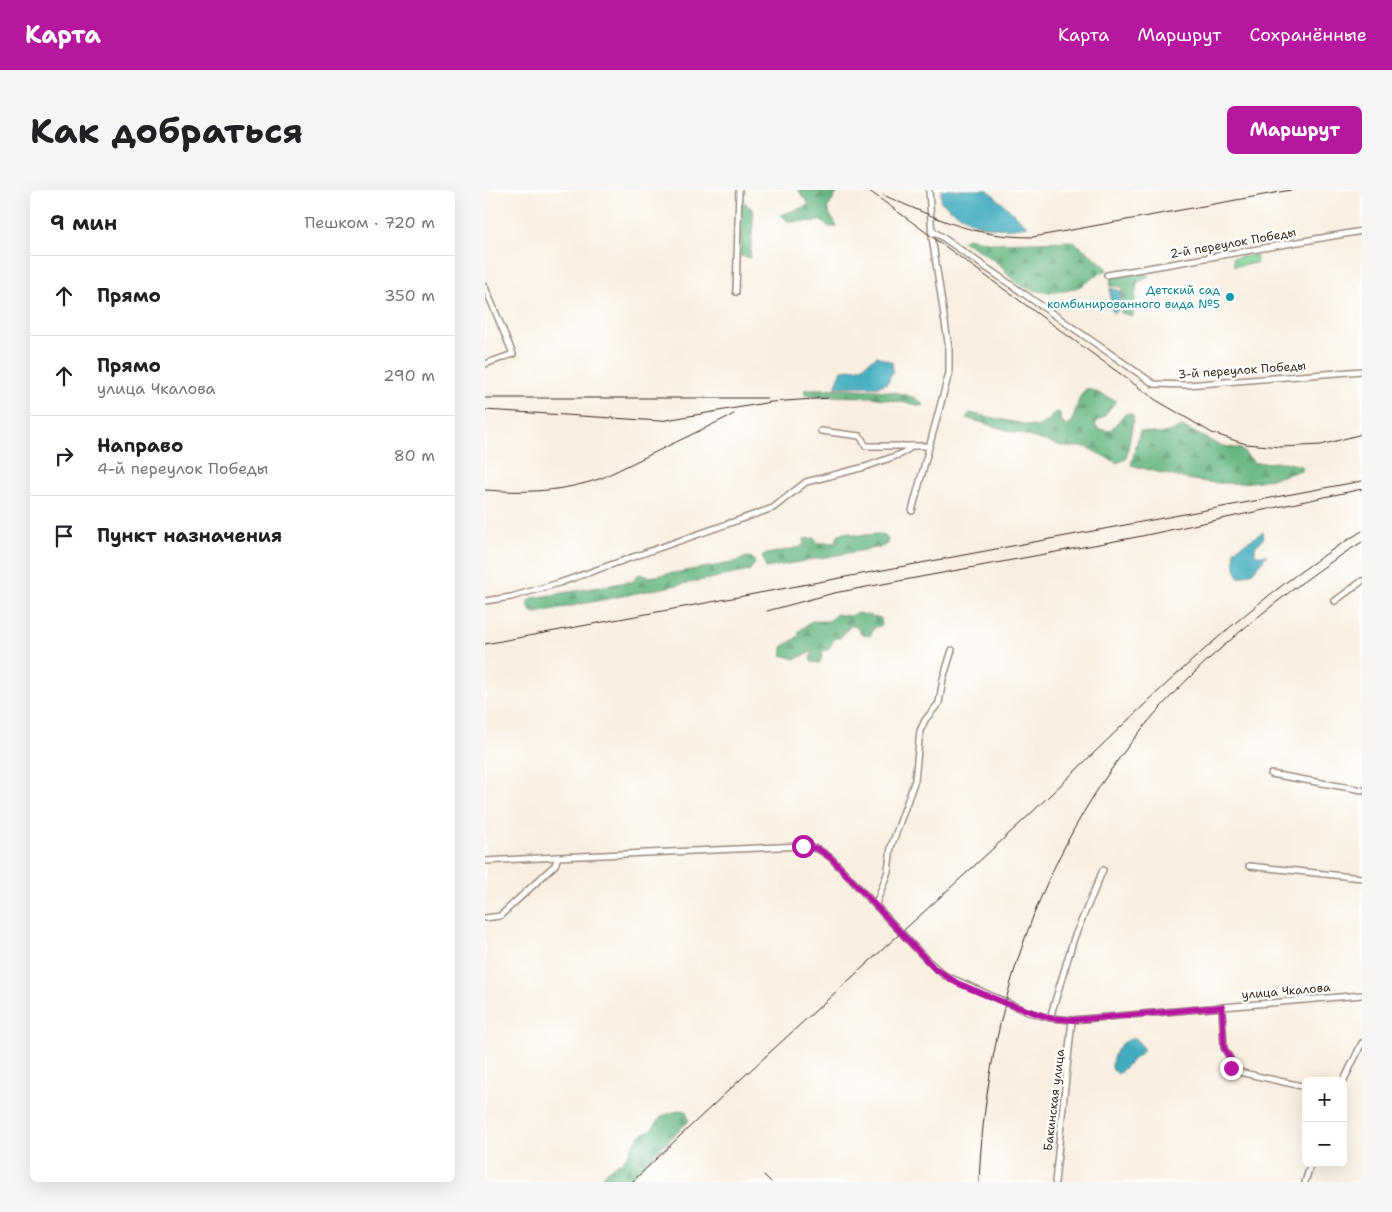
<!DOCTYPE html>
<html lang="ru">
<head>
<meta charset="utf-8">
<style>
	body { margin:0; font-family:"Shantell Sans",sans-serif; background:#f6f6f6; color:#202124 }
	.controls { position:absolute; right:15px; bottom:15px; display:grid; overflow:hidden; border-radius:8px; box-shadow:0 5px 20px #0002 }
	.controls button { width:45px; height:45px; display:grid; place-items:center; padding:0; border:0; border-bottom:1px solid #e0e0e0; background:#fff; color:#202124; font:25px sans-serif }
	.stop { position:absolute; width:15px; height:15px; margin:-11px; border:4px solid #b5179e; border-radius:50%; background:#fff }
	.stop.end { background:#b5179e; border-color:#fff; box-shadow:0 1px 5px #0008 }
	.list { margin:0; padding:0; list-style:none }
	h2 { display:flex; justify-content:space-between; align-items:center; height:65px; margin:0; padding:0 20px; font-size:21px }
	h2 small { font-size:16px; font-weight:400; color:#757577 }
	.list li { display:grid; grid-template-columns:32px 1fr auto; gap:15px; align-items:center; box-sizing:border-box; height:80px; padding:0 20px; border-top:1px solid #e0e0e0 }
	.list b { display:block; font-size:19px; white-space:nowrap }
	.list p { margin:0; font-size:16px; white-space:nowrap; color:#757577 }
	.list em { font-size:16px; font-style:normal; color:#757577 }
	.icon { flex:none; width:28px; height:28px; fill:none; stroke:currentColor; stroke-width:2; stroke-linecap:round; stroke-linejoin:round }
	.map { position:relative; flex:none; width:877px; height:992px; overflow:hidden; border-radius:8px }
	header { display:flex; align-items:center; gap:30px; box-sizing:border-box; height:70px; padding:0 25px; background:#b5179e; color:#fff }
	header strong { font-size:24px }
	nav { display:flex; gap:28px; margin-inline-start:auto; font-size:18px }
	.intro { display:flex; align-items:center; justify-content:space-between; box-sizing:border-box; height:120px; padding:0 30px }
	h1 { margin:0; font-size:35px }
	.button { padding:12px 22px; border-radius:8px; background:#b5179e; color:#fff; font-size:18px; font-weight:700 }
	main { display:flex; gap:30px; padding:0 30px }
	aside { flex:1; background:#fff; border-radius:8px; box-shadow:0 5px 20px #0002 }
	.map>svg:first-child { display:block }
	.grass { fill:url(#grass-dots); stroke:#5c805c }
	.forest { fill:url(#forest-firs); stroke:#507050 }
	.water { fill:#3facbe; stroke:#3d6b6e }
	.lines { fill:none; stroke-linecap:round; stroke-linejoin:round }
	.minor-casing { stroke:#9a8c80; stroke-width:8 }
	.minor { stroke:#fff; stroke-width:5 }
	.rail { stroke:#3b2a1e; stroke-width:1 }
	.route { stroke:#b5179e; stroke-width:6 }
	.culture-dot { fill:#0f9aa8; stroke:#fff; stroke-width:2 }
	.labels { text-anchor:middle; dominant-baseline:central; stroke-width:4.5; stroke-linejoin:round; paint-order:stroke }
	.street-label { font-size:12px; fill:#3b2a1e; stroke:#fff }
	.culture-label { font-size:12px; fill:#0d838f; stroke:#fff; text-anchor:end }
</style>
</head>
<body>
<header>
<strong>Карта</strong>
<nav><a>Карта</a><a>Маршрут</a><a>Сохранённые</a></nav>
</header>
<div class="intro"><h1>Как добраться</h1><a class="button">Маршрут</a></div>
<main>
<aside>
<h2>9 мин<small>Пешком · 720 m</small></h2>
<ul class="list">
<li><svg class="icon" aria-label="ahead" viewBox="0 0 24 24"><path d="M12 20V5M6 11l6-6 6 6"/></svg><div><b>Прямо</b></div><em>350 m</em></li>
<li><svg class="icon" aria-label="ahead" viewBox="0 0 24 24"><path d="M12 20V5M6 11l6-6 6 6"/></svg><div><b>Прямо</b><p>улица Чкалова</p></div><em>290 m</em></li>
<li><svg class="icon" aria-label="right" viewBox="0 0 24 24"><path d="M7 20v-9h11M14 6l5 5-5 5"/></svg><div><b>Направо</b><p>4-й переулок Победы</p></div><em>80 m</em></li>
<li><svg class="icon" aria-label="arrive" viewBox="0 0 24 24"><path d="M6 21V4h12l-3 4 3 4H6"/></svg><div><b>Пункт назначения</b></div></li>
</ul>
</aside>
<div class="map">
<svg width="877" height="992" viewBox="0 0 877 992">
	<defs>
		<pattern id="grass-dots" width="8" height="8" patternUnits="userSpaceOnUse" patternTransform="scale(1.25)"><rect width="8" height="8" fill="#7ed59a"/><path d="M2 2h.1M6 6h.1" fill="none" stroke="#6eb784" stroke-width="1.8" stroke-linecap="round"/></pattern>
		<pattern id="forest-firs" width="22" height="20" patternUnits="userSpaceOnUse" patternTransform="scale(1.25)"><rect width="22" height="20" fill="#66b682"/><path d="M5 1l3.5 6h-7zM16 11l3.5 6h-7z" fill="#55946a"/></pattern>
	</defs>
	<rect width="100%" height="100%" fill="#fff"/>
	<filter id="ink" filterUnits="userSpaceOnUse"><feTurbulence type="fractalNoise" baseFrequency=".02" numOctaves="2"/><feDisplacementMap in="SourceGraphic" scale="10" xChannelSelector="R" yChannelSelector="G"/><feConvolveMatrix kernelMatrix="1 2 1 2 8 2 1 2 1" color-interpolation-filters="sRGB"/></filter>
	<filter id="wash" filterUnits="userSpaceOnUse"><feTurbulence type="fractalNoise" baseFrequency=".0096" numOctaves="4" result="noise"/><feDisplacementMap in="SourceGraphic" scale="20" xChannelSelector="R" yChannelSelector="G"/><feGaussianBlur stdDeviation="1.12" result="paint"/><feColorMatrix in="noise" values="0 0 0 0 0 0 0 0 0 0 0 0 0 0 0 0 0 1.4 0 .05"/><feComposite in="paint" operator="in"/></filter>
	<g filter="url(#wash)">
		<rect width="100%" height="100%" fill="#f9efe1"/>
		<!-- grass -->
		<path class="grass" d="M771,65L772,73L749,76L748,68Z"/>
		<!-- forest -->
		<g class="forest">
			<path d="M313,0H354L342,19L352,37H344L336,31L304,32L296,25L324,15Z"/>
			<path d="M257,10L269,21L265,68L255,66Z"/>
			<path d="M482,48L509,53L588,51L619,75L622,80C609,85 600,96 585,100C567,104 544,103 529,91C524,87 521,80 516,76C504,66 491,58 477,51Z"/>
			<path d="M658,83L664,86L652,94L648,126L636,123L637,97L625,96L626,87Z"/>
			<path d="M602,198L631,211L618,228L613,230L610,235L614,239L625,241L639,224L645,223L649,227L641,269L632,273L601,257H580L481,228L485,223L552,237L563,231L570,222L575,223V229L582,237C593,226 590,207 602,198Z"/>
			<path d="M322,199C346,199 428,195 439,216L386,207L323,206L320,205L319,200Z"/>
			<path d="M699,237L734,255L756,259L770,273L799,272L816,276L817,280C748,303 713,293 646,275L655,241L675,244Z"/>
			<path d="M364,342C375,350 389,341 400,345L403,350L401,355L396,357L281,378L277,365L315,357L319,354V349L330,348L333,353H350L354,344Z"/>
			<path d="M262,367L267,368L270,373L264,381L51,423L46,422L42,412L47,408L149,391L151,386L155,384L164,387L247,373Z"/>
			<path d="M372,423L396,428L397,435L389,438L385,446L377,445L370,436H365L355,448H350L343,460L338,461L335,473L326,472L325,467L329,461L310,469L297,465V457L314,446V441L327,431H344L351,424L365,426Z"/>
			<path d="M195,920L201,921L204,931L141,992H113L124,979L139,970L154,946L166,940L177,926Z"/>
		</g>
		<!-- water -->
		<g class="water">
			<path d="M456,0H503L542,36C503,43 487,35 456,12Z"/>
			<path d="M625,98L636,101L633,120L629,123L625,117Z"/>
			<path d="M392,166L407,172L408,181L402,193L394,196L350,197L357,180L375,178Z"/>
			<path d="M778,342L779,348L770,357V365H782L768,382L754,388L750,378L749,360Z"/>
			<path d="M651,848L659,860L633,884L627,879C626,864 635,850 651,848Z"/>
		</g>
	</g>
	<g filter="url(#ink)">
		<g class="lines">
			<defs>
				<g id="minor">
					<path d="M447,40L669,194L702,195L877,181"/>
					<path d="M622,85L877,41"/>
					<path d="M0,97L28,164L0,174"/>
					<path d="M251,102L254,0"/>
					<path d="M336,241L375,246L381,256H442"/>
					<path d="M427,321L464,183V159L447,47L444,0"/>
					<path d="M0,411L26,407L74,393L288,318L321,292L380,277L416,264L428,256"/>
					<path d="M850,411L877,391"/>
					<path d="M786,584L877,600"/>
					<path d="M0,671L73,667"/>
					<path d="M764,676L877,688"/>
					<path d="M391,714L403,681L406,657L430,590L435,541L440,530L454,513L458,489L467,460"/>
					<path d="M0,728L15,726L70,675L73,667L318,656L333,659L346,668L441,769L459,785L543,822L565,828L587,830L877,805"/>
					<path d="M737,817L739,858L746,870V878L754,882L821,897"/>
					<path d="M565,828L589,748L618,680"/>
					<path d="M858,892L877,853"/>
					<path d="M570,992L587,830"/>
					<path d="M820,992L826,973"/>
				</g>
			</defs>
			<!-- minor casing -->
			<use href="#minor" class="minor-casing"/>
			<!-- minor -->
			<use href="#minor" class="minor"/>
			<!-- rail -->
			<g class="rail">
				<path d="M383,0L671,210L727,243L761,254L796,257L836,255L877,244"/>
				<path d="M398,5C452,28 486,47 548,47L806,0"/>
				<path d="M0,208H282"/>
				<path d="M0,220L175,231L286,212L343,208"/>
				<path d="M0,300C42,303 76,302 117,288L249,224"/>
				<path d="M282,421L349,403L652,347L877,299"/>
				<path d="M0,454L877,291"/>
				<path d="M279,985L286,992"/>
				<path d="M147,992C275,868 410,750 541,628C646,529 753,415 877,341"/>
				<path d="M494,992C501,820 558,648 675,518C702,488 732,461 763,435C800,405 836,377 877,352"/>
			</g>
		</g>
	</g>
	<g class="lines" filter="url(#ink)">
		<!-- route -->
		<path class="route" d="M318,656L333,659L346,668L449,778L472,793L520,813L565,828L588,830L737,817L739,858L746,870V878"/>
	</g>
	<!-- markers -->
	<circle class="culture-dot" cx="745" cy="107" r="5"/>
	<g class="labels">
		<!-- street labels -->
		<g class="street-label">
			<text transform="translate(748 53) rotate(-10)">2-й переулок Победы</text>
			<text transform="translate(757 180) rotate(-4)">3-й переулок Победы</text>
			<text transform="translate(801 801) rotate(-5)">улица Чкалова</text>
			<text transform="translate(569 910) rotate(-83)">Бакинская улица</text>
		</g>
		<!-- culture labels -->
		<g class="culture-label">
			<text x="735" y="100">Детский сад<tspan x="735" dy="14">комбинированного вида №5</tspan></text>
		</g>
	</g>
</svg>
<div class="controls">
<button>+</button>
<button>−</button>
</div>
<div class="stop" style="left:318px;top:656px"></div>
<div class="stop end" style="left:746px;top:878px"></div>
</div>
</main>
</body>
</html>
